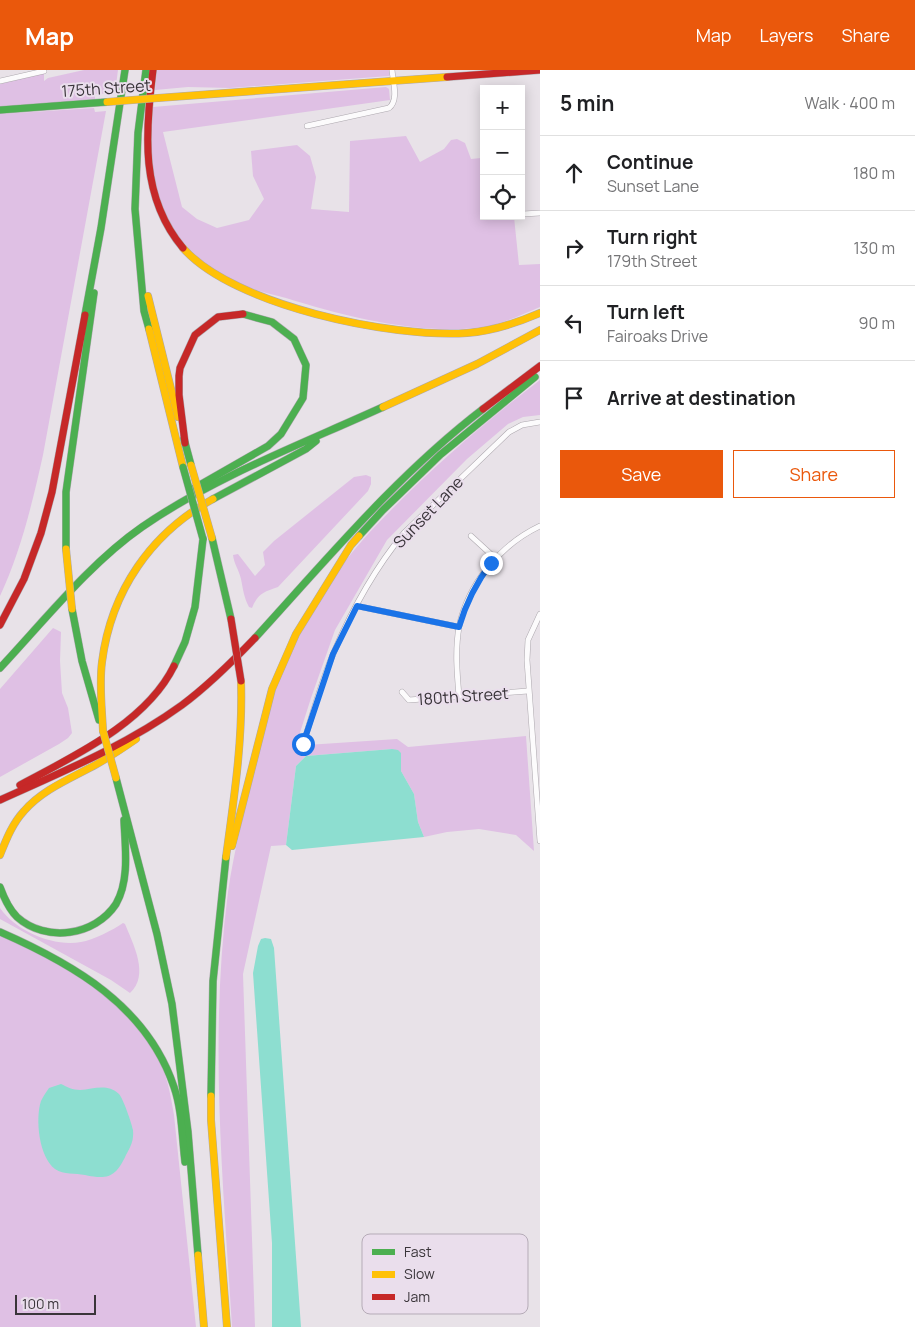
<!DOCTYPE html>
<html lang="en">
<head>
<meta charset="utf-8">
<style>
	body { margin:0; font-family:Manrope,sans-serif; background:#f6f6f6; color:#202124 }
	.controls { position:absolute; right:15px; top:15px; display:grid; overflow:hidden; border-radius:0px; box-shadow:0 2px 12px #0003 }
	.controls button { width:45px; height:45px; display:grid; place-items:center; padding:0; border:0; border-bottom:1px solid #e0e0e0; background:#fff; color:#202124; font:25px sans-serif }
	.scale { position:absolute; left:15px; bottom:12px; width:81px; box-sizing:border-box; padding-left:5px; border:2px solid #3a353a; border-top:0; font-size:14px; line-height:18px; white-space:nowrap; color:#3a353a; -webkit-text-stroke:4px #eadeec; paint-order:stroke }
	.stop { position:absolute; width:15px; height:15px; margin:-11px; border:4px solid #1a73e8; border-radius:50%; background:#fff }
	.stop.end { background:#1a73e8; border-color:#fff; box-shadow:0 1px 5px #0008 }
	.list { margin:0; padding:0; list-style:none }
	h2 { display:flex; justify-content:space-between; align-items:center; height:65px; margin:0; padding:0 20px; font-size:21px }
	h2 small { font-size:16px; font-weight:400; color:#757577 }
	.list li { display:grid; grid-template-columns:32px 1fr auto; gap:15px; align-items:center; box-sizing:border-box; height:75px; padding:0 20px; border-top:1px solid #e0e0e0 }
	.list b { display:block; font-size:19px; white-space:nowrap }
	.list p { margin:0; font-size:16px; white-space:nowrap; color:#757577 }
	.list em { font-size:16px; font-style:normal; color:#757577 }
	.actions { display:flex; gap:10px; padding:15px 20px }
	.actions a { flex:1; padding:11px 0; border:1px solid #ea580c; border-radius:0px; text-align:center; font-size:18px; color:#ea580c }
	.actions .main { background:#ea580c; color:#fff }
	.icon { flex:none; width:28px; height:28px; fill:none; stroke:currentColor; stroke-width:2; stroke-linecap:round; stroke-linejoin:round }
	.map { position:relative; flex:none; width:540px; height:1257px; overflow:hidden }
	header { display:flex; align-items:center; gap:30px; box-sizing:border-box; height:70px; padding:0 25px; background:#ea580c; color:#fff }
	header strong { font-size:24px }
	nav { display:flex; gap:28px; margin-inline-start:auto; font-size:18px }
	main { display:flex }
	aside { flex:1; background:#fff }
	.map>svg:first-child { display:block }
	.green { fill:#dfc0e4 }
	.water { fill:#8dded0 }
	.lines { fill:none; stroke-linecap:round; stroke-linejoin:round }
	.street-casing { stroke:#ada8ae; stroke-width:6 }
	.fast-casing { stroke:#ada8ae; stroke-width:8 }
	.slow-casing { stroke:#ada8ae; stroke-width:8 }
	.jam-casing { stroke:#ada8ae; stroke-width:8 }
	.street { stroke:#fcfbfc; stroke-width:5 }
	.fast { stroke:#4caf50; stroke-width:7 }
	.slow { stroke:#ffc107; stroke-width:7 }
	.jam { stroke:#c62828; stroke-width:7 }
	.fast-bridge-casing { stroke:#ada8ae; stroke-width:8; stroke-linecap:butt }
	.slow-bridge-casing { stroke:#ada8ae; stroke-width:8; stroke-linecap:butt }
	.jam-bridge-casing { stroke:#ada8ae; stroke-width:8; stroke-linecap:butt }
	.fast-bridge { stroke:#4caf50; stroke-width:7 }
	.slow-bridge { stroke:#ffc107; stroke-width:7 }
	.jam-bridge { stroke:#c62828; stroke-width:7 }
	.route { stroke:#1a73e8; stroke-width:6 }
	.labels { text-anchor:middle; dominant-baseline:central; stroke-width:4; stroke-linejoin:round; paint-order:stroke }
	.street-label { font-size:16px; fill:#3a353a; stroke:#eadeec }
	.key { fill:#eadeec; stroke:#b5abb7; stroke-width:1 }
	.key-label { font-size:14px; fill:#3a353a }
</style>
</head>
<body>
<header>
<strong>Map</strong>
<nav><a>Map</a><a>Layers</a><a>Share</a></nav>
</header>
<main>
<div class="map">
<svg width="540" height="1257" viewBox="0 0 540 1257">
	<rect width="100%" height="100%" fill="#e8e2e8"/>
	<!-- green -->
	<g class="green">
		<path d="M84,0H118L115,23L95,24V29L0,36V14L44,3V11L48,8Z"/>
		<path d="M157,0H391L389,6L230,18L188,17L155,20Z"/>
		<path d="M386,17L389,19L390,30L163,62L182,137L197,149L217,158L249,150L264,129L253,106L251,81L297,75L310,86L316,107L311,139L349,142L350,71L406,66L420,92L444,79L451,70L457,69L465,73L471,89L481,88L484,146L514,147L519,195L540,194V237C519,246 498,256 475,258C414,264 344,246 286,228C267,223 246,218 228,209C206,196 184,177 171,155C149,115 151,81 153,37Z"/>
		<path d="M94,38L95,42L106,41L43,385C32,434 21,481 0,526V44Z"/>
		<path d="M540,310V345L523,347L508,354L467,389L387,470L335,560L311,628L297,672L307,675L397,669L408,677L526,666L534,781L516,765L479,759L447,762L424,767L418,752L414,724L401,701V688L392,679L306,686L296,696L286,775L271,776L243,904L255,1257H232C223,1111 209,968 228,822C234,780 245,739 255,698C262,672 267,646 275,620C289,578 319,526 346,490C360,472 376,455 392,439C438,392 488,350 540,310Z"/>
		<path d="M366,405L371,407V414L368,421L278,517C264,522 258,523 252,538L249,537C244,528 243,519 241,509C239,500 234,494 233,485L238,484L255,506L265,495L263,482L274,471L354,407Z"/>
		<path d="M53,558L61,562L60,591L62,623L68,638L72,663L68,668L59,674L0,707V619Z"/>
		<path d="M0,838C16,861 53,877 81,872C93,870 113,860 123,853L125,854C133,874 150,905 130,923L111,910L0,849Z"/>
		<path d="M0,864C58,893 135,930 161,994C168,1010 171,1027 174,1045L196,1257H0Z"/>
	</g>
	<!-- water -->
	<g class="water">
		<path d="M392,679L398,680L401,683V701L414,724L418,752L424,767L292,780L286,775L296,696L306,686Z"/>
		<path d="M265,868L271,869L274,878L301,1257H272V1173L253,903L258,876L261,869Z"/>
		<path d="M61,1014C67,1017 73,1020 80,1020C94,1019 107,1013 119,1024C123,1028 132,1054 133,1060C134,1070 131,1076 126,1085C116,1107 108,1110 85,1105C75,1103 64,1105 55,1099C39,1087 35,1049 41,1031C43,1027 46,1022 49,1018Z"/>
	</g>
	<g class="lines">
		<defs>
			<g id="street">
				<path d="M0,11L44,1"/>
				<path d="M307,56L389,38C399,30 393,12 392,0"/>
				<path d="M523,144L540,143"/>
				<path d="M471,466L495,488"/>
				<path d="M357,536L459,557"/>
				<path d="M540,544L528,570L527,590L540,771"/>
				<path d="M402,622L409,630L528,621"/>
				<path d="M459,626C457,603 455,580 459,557C468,514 500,475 540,456"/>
				<path d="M303,674C313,644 321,612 334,582C351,542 376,497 404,463L509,362L522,355L540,352"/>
			</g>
			<g id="fast">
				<path d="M146,0L138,63L135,139L144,241L149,259"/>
				<path d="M0,40L107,32"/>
				<path d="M85,245L101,158L125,0"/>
				<path d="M184,369L191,395"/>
				<path d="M191,420L268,376L281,364L303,328L306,295L294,269L272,252L243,244"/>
				<path d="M213,429L306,379L316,371"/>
				<path d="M359,466L383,440L440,385L535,307"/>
				<path d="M212,468L231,549"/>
				<path d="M66,479V422L94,223"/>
				<path d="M72,539L82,591L99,650"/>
				<path d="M255,568C328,488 397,405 483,339"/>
				<path d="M174,596L185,572L195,537L203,469"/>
				<path d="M0,598C44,551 90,493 142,457C216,406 302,374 383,337"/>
				<path d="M116,708L157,864L172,934L188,1062L198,1185"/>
				<path d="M0,817C4,828 9,839 17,847C46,873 95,866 116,834C130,810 125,776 124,750"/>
				<path d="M0,862C73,894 147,936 174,1017C182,1040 182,1067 185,1092"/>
				<path d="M211,1026L213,911L226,787"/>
			</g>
			<g id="slow">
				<path d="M158,28L447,7"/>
				<path d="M183,178C234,236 392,268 467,263C493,261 517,253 540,243"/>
				<path d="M148,226L178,347"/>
				<path d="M149,259L183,397"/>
				<path d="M383,337L477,294L540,260"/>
				<path d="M103,661C102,638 99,615 102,592C111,521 151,463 213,429"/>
				<path d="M232,776L272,619L296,564L351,475L359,466"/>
				<path d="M0,785C6,770 12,754 24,741C43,719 72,708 97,694C111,686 123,678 136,669"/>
				<path d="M226,787C234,728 243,670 241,611"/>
				<path d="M211,1026V1050L227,1257"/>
				<path d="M198,1185L204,1257"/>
			</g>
			<g id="jam">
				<path d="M153,0C145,63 140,127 183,178"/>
				<path d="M447,7L540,0"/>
				<path d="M483,339L540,296"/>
				<path d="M185,373L179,325V306L180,298L195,265L218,247L243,244"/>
				<path d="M0,555L24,509L41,463L52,422L85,245"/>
				<path d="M20,715C74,686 146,653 174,596"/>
				<path d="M0,730C62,702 127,675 182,635C209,615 232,592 255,568"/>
			</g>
		</defs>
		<!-- street casing -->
		<use href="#street" class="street-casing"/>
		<!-- fast casing -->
		<use href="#fast" class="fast-casing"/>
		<!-- slow casing -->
		<use href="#slow" class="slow-casing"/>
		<!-- jam casing -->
		<use href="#jam" class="jam-casing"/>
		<!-- street -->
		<use href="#street" class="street"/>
		<!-- fast -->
		<use href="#fast" class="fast"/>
		<!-- slow -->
		<use href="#slow" class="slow"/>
		<!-- jam -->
		<use href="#jam" class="jam"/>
		<defs>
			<path id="fast-bridge" d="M183,397L203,469"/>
			<g id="slow-bridge">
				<path d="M107,32L158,28"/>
				<path d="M191,395L212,468"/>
				<path d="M66,479L72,539"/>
				<path d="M103,661L116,708"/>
			</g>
			<path id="jam-bridge" d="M231,549L241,611"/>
		</defs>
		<!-- fast-bridge casing -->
		<use href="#fast-bridge" class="fast-bridge-casing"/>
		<!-- slow-bridge casing -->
		<use href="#slow-bridge" class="slow-bridge-casing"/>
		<!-- jam-bridge casing -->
		<use href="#jam-bridge" class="jam-bridge-casing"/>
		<!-- fast-bridge -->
		<use href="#fast-bridge" class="fast-bridge"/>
		<!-- slow-bridge -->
		<use href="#slow-bridge" class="slow-bridge"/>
		<!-- jam-bridge -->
		<use href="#jam-bridge" class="jam-bridge"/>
	</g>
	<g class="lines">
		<!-- route -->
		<path class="route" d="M303,674L333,584L357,536L459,557C466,533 476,513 491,493"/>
	</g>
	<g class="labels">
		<!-- street labels -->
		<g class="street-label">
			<text transform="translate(106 18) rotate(-4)">175th Street</text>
			<text transform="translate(428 442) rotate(-46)">Sunset Lane</text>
			<text transform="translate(463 626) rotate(-4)">180th Street</text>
		</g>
	</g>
	<!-- legend -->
	<rect x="362" y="1164" width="166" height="80" rx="8" class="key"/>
	<rect x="372" y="1179" width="23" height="6" fill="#4caf50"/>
	<rect x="372" y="1201" width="23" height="7" fill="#ffc107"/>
	<rect x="372" y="1224" width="23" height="6" fill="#c62828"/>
	<g class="key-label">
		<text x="404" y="1187">Fast</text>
		<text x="404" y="1209">Slow</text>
		<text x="404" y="1232">Jam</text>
	</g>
</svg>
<div class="controls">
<button>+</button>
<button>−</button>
<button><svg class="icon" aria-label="locate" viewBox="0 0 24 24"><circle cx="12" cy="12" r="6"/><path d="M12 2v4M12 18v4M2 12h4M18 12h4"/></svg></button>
</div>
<div class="scale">100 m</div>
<div class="stop" style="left:303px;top:674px"></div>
<div class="stop end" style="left:491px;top:493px"></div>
</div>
<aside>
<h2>5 min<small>Walk · 400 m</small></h2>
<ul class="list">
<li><svg class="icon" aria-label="ahead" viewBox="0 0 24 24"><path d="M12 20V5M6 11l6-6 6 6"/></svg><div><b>Continue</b><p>Sunset Lane</p></div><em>180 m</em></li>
<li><svg class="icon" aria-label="right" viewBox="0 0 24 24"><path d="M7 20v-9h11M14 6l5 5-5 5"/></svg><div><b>Turn right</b><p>179th Street</p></div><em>130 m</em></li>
<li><svg class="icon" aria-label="left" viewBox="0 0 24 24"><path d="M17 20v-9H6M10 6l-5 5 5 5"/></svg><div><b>Turn left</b><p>Fairoaks Drive</p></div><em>90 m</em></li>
<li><svg class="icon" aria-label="arrive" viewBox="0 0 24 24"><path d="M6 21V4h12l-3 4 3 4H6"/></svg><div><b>Arrive at destination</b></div></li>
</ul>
<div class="actions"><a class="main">Save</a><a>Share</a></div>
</aside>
</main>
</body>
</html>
